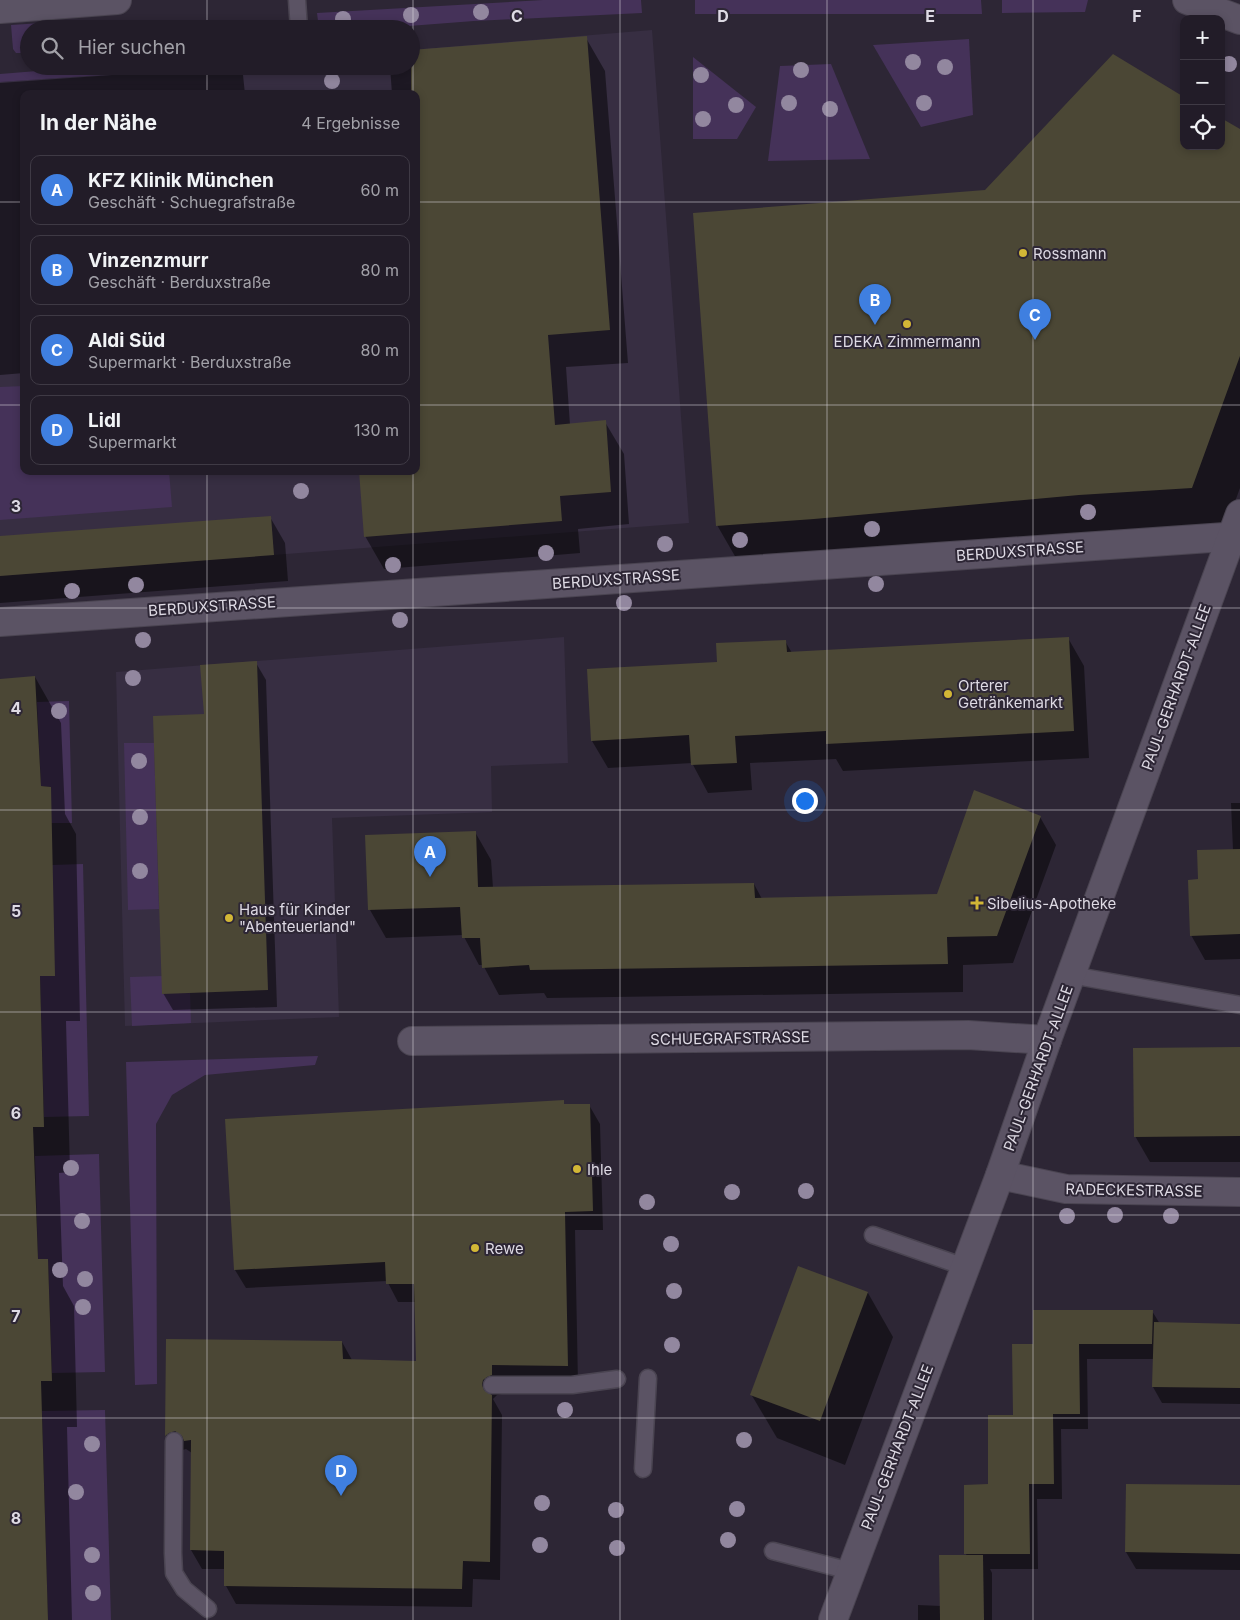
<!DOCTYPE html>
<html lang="de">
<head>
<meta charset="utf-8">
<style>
	body { margin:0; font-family:Inter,sans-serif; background:#2e2934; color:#f1f3f6 }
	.controls { position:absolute; right:15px; top:15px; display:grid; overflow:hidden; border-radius:10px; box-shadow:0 2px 8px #0003 }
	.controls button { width:45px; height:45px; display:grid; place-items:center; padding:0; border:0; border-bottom:1px solid #3f3a45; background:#221c28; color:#f1f3f6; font:25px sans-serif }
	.you { position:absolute; left:804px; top:800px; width:18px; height:18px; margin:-12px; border:4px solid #fff; border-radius:50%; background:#1a73e8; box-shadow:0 0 0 8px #1a73e833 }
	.badge { display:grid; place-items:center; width:32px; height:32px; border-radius:50%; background:#b45309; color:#fff; font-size:16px; font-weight:700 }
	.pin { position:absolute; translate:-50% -41px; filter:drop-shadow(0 1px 2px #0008) }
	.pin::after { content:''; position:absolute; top:26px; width:18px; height:15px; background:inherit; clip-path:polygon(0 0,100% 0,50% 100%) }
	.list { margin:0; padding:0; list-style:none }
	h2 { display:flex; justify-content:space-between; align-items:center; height:65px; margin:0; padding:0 20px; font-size:21px }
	h2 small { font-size:16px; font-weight:400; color:#a2a1a8 }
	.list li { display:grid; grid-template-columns:32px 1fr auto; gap:15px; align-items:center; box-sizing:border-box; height:70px; margin:0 10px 10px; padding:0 10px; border:1px solid #3f3a45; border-radius:10px }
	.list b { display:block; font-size:19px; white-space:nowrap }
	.list p { margin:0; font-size:16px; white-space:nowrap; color:#a2a1a8 }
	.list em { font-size:16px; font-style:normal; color:#a2a1a8 }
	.icon { flex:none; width:28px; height:28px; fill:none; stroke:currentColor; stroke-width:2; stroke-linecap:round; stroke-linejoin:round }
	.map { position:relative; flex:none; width:1240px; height:1620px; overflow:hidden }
	.search { position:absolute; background:#221c28; box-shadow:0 2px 8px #0003; left:20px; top:20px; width:400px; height:55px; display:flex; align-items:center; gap:12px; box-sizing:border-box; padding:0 18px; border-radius:28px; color:#a2a1a8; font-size:19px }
	.panel { position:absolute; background:#221c28; box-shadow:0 2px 8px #0003; left:20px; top:90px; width:400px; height:385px; border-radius:10px }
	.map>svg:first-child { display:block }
	.built { fill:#372e42; fill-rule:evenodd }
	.green { fill:#453259 }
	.shadow { fill:#0007 }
	.building { fill:#4b4735 }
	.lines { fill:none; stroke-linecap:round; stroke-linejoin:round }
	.service-casing { stroke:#4a4451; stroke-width:19 }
	.minor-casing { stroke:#4a4451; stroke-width:30 }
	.service { stroke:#5b5364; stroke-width:16 }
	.minor { stroke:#5b5364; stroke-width:28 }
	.tree { fill:#92879f }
	.grid { fill:none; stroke:#dedae4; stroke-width:1; stroke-opacity:0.55 }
	.poi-dot { fill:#d2b736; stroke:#2d2635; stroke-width:2 }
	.labels { text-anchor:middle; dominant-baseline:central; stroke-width:4; stroke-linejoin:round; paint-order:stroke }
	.poi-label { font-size:15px; fill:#dedae4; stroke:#2d2635; text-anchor:start }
	.street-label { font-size:15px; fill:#dedae4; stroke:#2d2635 }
	.grid-label { font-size:16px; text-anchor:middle; font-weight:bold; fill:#dedae4; stroke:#2d2635; stroke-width:4; stroke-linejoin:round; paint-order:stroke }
</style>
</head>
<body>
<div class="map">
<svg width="1240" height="1620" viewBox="0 0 1240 1620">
	<rect width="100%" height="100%" fill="#2d2635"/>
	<!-- built -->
	<g class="built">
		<path d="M652,30L689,523L0,576V82L217,66H411V50ZM24,94H416V471H24Z"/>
		<path d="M564,637L568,763L491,766L492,812L332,818L339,1017L125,1026L116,672Z"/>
	</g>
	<!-- green -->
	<g class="green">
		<path d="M543,0H641L642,13L474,21L370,29H319L317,13Z"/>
		<path d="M695,0H981L982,14H695Z"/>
		<path d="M1002,0H1088L1085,12L1002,13Z"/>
		<path d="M273,20L274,29H148Z"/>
		<path d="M42,23L43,29H29V53H16L13,49L11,25Z"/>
		<path d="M969,39L973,115L921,127L873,45Z"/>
		<path d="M693,57L756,107L737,139H693Z"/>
		<path d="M831,64L870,159L768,161L780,66Z"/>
		<path d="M99,66H232L0,82V74Z"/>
		<path d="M24,386V471H169L172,507L0,520V387Z"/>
		<path d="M69,701L72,823H51V787L41,786L37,702Z"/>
		<path d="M124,743H154L159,909L128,910Z"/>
		<path d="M83,864L89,1116L44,1117L40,976L52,865Z"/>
		<path d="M162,976L190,992L191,1023L132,1026L130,977Z"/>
		<path d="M318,1056L315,1065L205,1075L172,1095L156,1124L157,1384L135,1385L126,1062Z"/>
		<path d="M99,1154L105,1372L52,1373L48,1259H38L35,1156Z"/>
		<path d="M105,1410L111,1620H48L42,1411Z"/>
	</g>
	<!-- shadow -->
	<g class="shadow">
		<path d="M586,38L605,71L628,363L566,367L570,425L605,422L624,454L629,524L578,529L580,553L384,569L365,536L416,471V94H392L390,66H411Z"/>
		<path d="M238,66L243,75L245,94H24V373L0,375V83Z"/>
		<path d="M1240,130V488L1221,540L747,577L717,525L986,192L1184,146H1221Z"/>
		<path d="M270,517L285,543L288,581L0,603V538Z"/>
		<path d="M1068,638L1084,666L1089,758L843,771L836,759L750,763L752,790L708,793L692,763L608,768L592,741L718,663L785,641L792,653Z"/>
		<path d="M256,663L266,680L277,1007L173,1010L163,993L205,716Z"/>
		<path d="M35,677L61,723L65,814L76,834L80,1021H66L70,1172L59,1173L63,1286L74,1306L77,1427H67L72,1620H0V680Z"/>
		<path d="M1231,803H1240V959L1205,960L1191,935L1199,880L1233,850Z"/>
		<path d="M1040,817L1056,845L1013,963L963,965V992L547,998L544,993L499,995L483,965H479L463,935L386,938L370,910L475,832L491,860L493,888L754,884L762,899L938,895Z"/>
		<path d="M1240,1048V1162H1150L1135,1136Z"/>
		<path d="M563,1102L565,1106L589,1105L600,1124L603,1230H575L578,1384L502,1383V1394L497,1395L493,1399L502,1415L500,1580L473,1579L472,1607L236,1604L226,1586V1569H202L191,1550L192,1453L186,1449L179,1451L177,1454L166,1436L167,1340L342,1342L352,1360L417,1362L416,1302H398L387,1281L246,1288L235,1270L226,1120Z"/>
		<path d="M799,1268L868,1293L893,1337L845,1465L777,1438L751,1394Z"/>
		<path d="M1152,1311L1160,1324L1240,1326V1404L1162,1403L1153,1387L1154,1359H1087L1088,1429H1061L1062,1499H1037L1038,1569H990L992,1573V1620H918V1605L941,1606L967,1556L966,1554L1014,1416L1034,1345Z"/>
		<path d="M1127,1485L1240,1487V1570L1136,1569L1126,1552Z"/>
	</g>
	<!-- building -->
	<g class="building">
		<path d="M587,36L610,330L548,335L555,425L606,420L611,492L560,496L562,521L364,537L359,471H416V94H411V50Z"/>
		<path d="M1113,54L1184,97V146H1221V118L1240,129V356L1192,488L1079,495L814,519L716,526L693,213L985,190Z"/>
		<path d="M271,516L274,555L0,576V536Z"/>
		<path d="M1069,637L1074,731L826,744V731L735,736L737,763L691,765L689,735L591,741L587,669L717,662L716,643L786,640L787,652Z"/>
		<path d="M257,661L268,990L162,994L153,716L204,714L200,665Z"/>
		<path d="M35,676L41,786L51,787L55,976H40L44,1127H33L38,1259H48L52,1381H41L48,1620H0V679Z"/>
		<path d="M974,790L1041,816L997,936L947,937L948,964L530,970L529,965L482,968L480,938H462L460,907L368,910L365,835L476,831L478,887L754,883L755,898L937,894Z"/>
		<path d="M1240,849V934L1190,936L1188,880L1198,879L1197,850Z"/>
		<path d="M1240,1047V1136L1134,1137L1133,1048Z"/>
		<path d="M564,1100V1104H590L593,1211L565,1212L568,1366L492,1365V1375L487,1377L483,1380L482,1385L484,1390L492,1395L490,1562L463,1561L462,1589L224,1586V1551L190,1550L191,1440L184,1441L182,1436L175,1431L169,1433L165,1436L166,1339L342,1341L343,1359L416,1361L414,1284H386L385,1262L234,1270L225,1119Z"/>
		<path d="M798,1266L868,1292L820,1421L750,1395Z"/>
		<path d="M1033,1310H1153L1152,1344H1079L1080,1414H1053L1054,1484H1029L1030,1554H964V1485L988,1484V1415H1013L1012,1344H1033Z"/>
		<path d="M1154,1322L1240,1324V1388L1152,1387Z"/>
		<path d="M1126,1484L1240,1485V1554L1125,1552Z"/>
		<path d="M939,1555H983L984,1620H940Z"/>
	</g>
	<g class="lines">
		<defs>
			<g id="service">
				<path d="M297,0L299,29"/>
				<path d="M1071,975L1240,1005"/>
				<path d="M873,1235L965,1267"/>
				<path d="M492,1385H572L617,1379"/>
				<path d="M174,1441L173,1553L174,1573L184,1589L208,1609"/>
				<path d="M643,1469L648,1378"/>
				<path d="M773,1551L850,1571"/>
			</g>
			<g id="minor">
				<path d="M1187,0L1240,20"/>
				<path d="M0,9L117,0"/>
				<path d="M0,622L1240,536"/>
				<path d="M412,1041L968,1035L1047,1040"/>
				<path d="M1000,1175L1066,1189L1240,1192"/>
				<path d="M833,1620L1000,1175L1047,1040L1240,514"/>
			</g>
		</defs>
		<!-- service casing -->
		<use href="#service" class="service-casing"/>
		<!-- minor casing -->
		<use href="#minor" class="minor-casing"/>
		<!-- service -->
		<use href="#service" class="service"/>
		<!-- minor -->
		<use href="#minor" class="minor"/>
	</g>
	<!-- trees -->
	<g class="tree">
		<circle cx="481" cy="12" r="8"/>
		<circle cx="411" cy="15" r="8"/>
		<circle cx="343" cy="19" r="8"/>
		<circle cx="913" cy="62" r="8"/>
		<circle cx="1229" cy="64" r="8"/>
		<circle cx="945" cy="67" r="8"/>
		<circle cx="801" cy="70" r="8"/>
		<circle cx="701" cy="75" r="8"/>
		<circle cx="332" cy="81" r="8"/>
		<circle cx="789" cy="103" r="8"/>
		<circle cx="924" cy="103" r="8"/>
		<circle cx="736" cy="105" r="8"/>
		<circle cx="830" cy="109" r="8"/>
		<circle cx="703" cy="119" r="8"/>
		<circle cx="301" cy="491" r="8"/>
		<circle cx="1088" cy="512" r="8"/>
		<circle cx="872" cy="529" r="8"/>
		<circle cx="740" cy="540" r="8"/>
		<circle cx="665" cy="544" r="8"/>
		<circle cx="546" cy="553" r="8"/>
		<circle cx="393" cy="565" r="8"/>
		<circle cx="876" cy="584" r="8"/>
		<circle cx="136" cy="585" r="8"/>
		<circle cx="72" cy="591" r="8"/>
		<circle cx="624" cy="603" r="8"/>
		<circle cx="400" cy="620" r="8"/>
		<circle cx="143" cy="640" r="8"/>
		<circle cx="133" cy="678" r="8"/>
		<circle cx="59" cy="711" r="8"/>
		<circle cx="139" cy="761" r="8"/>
		<circle cx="140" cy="817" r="8"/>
		<circle cx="140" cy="871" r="8"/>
		<circle cx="71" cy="1168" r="8"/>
		<circle cx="806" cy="1191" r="8"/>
		<circle cx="732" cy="1192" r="8"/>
		<circle cx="647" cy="1202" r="8"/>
		<circle cx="1115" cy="1215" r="8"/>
		<circle cx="1067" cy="1216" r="8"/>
		<circle cx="1171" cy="1216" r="8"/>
		<circle cx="82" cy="1221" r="8"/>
		<circle cx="671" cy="1244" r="8"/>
		<circle cx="60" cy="1270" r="8"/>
		<circle cx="85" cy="1279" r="8"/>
		<circle cx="674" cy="1291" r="8"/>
		<circle cx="83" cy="1307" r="8"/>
		<circle cx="672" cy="1345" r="8"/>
		<circle cx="565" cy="1410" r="8"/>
		<circle cx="744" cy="1440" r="8"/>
		<circle cx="92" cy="1444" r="8"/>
		<circle cx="76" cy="1492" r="8"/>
		<circle cx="542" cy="1503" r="8"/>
		<circle cx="737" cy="1509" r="8"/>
		<circle cx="616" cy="1510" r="8"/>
		<circle cx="728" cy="1540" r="8"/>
		<circle cx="540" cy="1545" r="8"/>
		<circle cx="617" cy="1548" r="8"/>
		<circle cx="92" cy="1555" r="8"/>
		<circle cx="93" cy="1593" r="8"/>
	</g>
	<!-- grid -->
	<path class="grid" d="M207,0V29M413,0V94M620,0V1620M827,0V1620M1033,0V1620M207,66V94M0,202H24M416,202H1240M0,405H24M416,405H1240M207,471V1620M413,471V1620M0,608H1240M0,810H1240M0,1012H1240M0,1215H1240M0,1418H1240"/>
	<!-- markers -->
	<g class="poi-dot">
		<circle cx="1023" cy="253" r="5"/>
		<circle cx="907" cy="324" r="5"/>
		<circle cx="948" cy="694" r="5"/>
		<path d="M974.5 895.5h5v5h5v5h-5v5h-5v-5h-5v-5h5z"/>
		<circle cx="229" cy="918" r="5"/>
		<circle cx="577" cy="1169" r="5"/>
		<circle cx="475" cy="1248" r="5"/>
	</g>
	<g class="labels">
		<!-- poi labels -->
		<g class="poi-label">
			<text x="1033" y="253">Rossmann</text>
			<text x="907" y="341" text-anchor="middle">EDEKA Zimmermann</text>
			<text x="958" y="685">Orterer<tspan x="958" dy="17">Getränkemarkt</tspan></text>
			<text x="987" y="903">Sibelius-Apotheke</text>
			<text x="239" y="909">Haus für Kinder<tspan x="239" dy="17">"Abenteuerland"</tspan></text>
			<text x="587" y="1169">Ihle</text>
			<text x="485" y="1248">Rewe</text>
		</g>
		<!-- street labels -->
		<g class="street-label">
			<text transform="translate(1020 551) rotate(-4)">BERDUXSTRASSE</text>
			<text transform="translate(616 579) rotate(-4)">BERDUXSTRASSE</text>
			<text transform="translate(212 606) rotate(-4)">BERDUXSTRASSE</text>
			<text transform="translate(1176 687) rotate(-70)">PAUL-GERHARDT-ALLEE</text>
			<text transform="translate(730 1038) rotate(-1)">SCHUEGRAFSTRASSE</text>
			<text transform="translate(1038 1068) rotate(-70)">PAUL-GERHARDT-ALLEE</text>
			<text transform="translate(1134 1190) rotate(1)">RADECKESTRASSE</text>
			<text transform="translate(897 1447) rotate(-69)">PAUL-GERHARDT-ALLEE</text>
		</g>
	</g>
	<g class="grid-label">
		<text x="517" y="22">C</text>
		<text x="723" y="22">D</text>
		<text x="930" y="22">E</text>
		<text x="1137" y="22">F</text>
		<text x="16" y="512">3</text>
		<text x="16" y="714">4</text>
		<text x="16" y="917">5</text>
		<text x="16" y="1119">6</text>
		<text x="16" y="1322">7</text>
		<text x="16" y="1524">8</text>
	</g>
</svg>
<div class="controls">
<button>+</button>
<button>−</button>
<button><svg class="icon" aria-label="locate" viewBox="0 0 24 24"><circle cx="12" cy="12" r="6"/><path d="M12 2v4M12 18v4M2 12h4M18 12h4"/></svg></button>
</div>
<div class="you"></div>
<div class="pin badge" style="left:430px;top:877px;background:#3f7fe0">A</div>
<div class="pin badge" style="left:875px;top:325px;background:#3f7fe0">B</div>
<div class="pin badge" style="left:1035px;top:340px;background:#3f7fe0">C</div>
<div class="pin badge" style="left:341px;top:1496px;background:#3f7fe0">D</div>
<div class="search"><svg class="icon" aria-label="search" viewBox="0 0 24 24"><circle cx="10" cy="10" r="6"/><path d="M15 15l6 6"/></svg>Hier suchen</div>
<section class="panel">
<h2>In der Nähe<small>4 Ergebnisse</small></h2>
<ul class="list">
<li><span class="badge" style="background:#3f7fe0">A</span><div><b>KFZ Klinik München</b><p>Geschäft · Schuegrafstraße</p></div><em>60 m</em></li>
<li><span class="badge" style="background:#3f7fe0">B</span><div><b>Vinzenzmurr</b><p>Geschäft · Berduxstraße</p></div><em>80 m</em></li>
<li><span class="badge" style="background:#3f7fe0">C</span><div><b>Aldi Süd</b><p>Supermarkt · Berduxstraße</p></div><em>80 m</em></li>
<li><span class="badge" style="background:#3f7fe0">D</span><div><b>Lidl</b><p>Supermarkt</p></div><em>130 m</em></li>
</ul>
</section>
</div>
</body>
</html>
